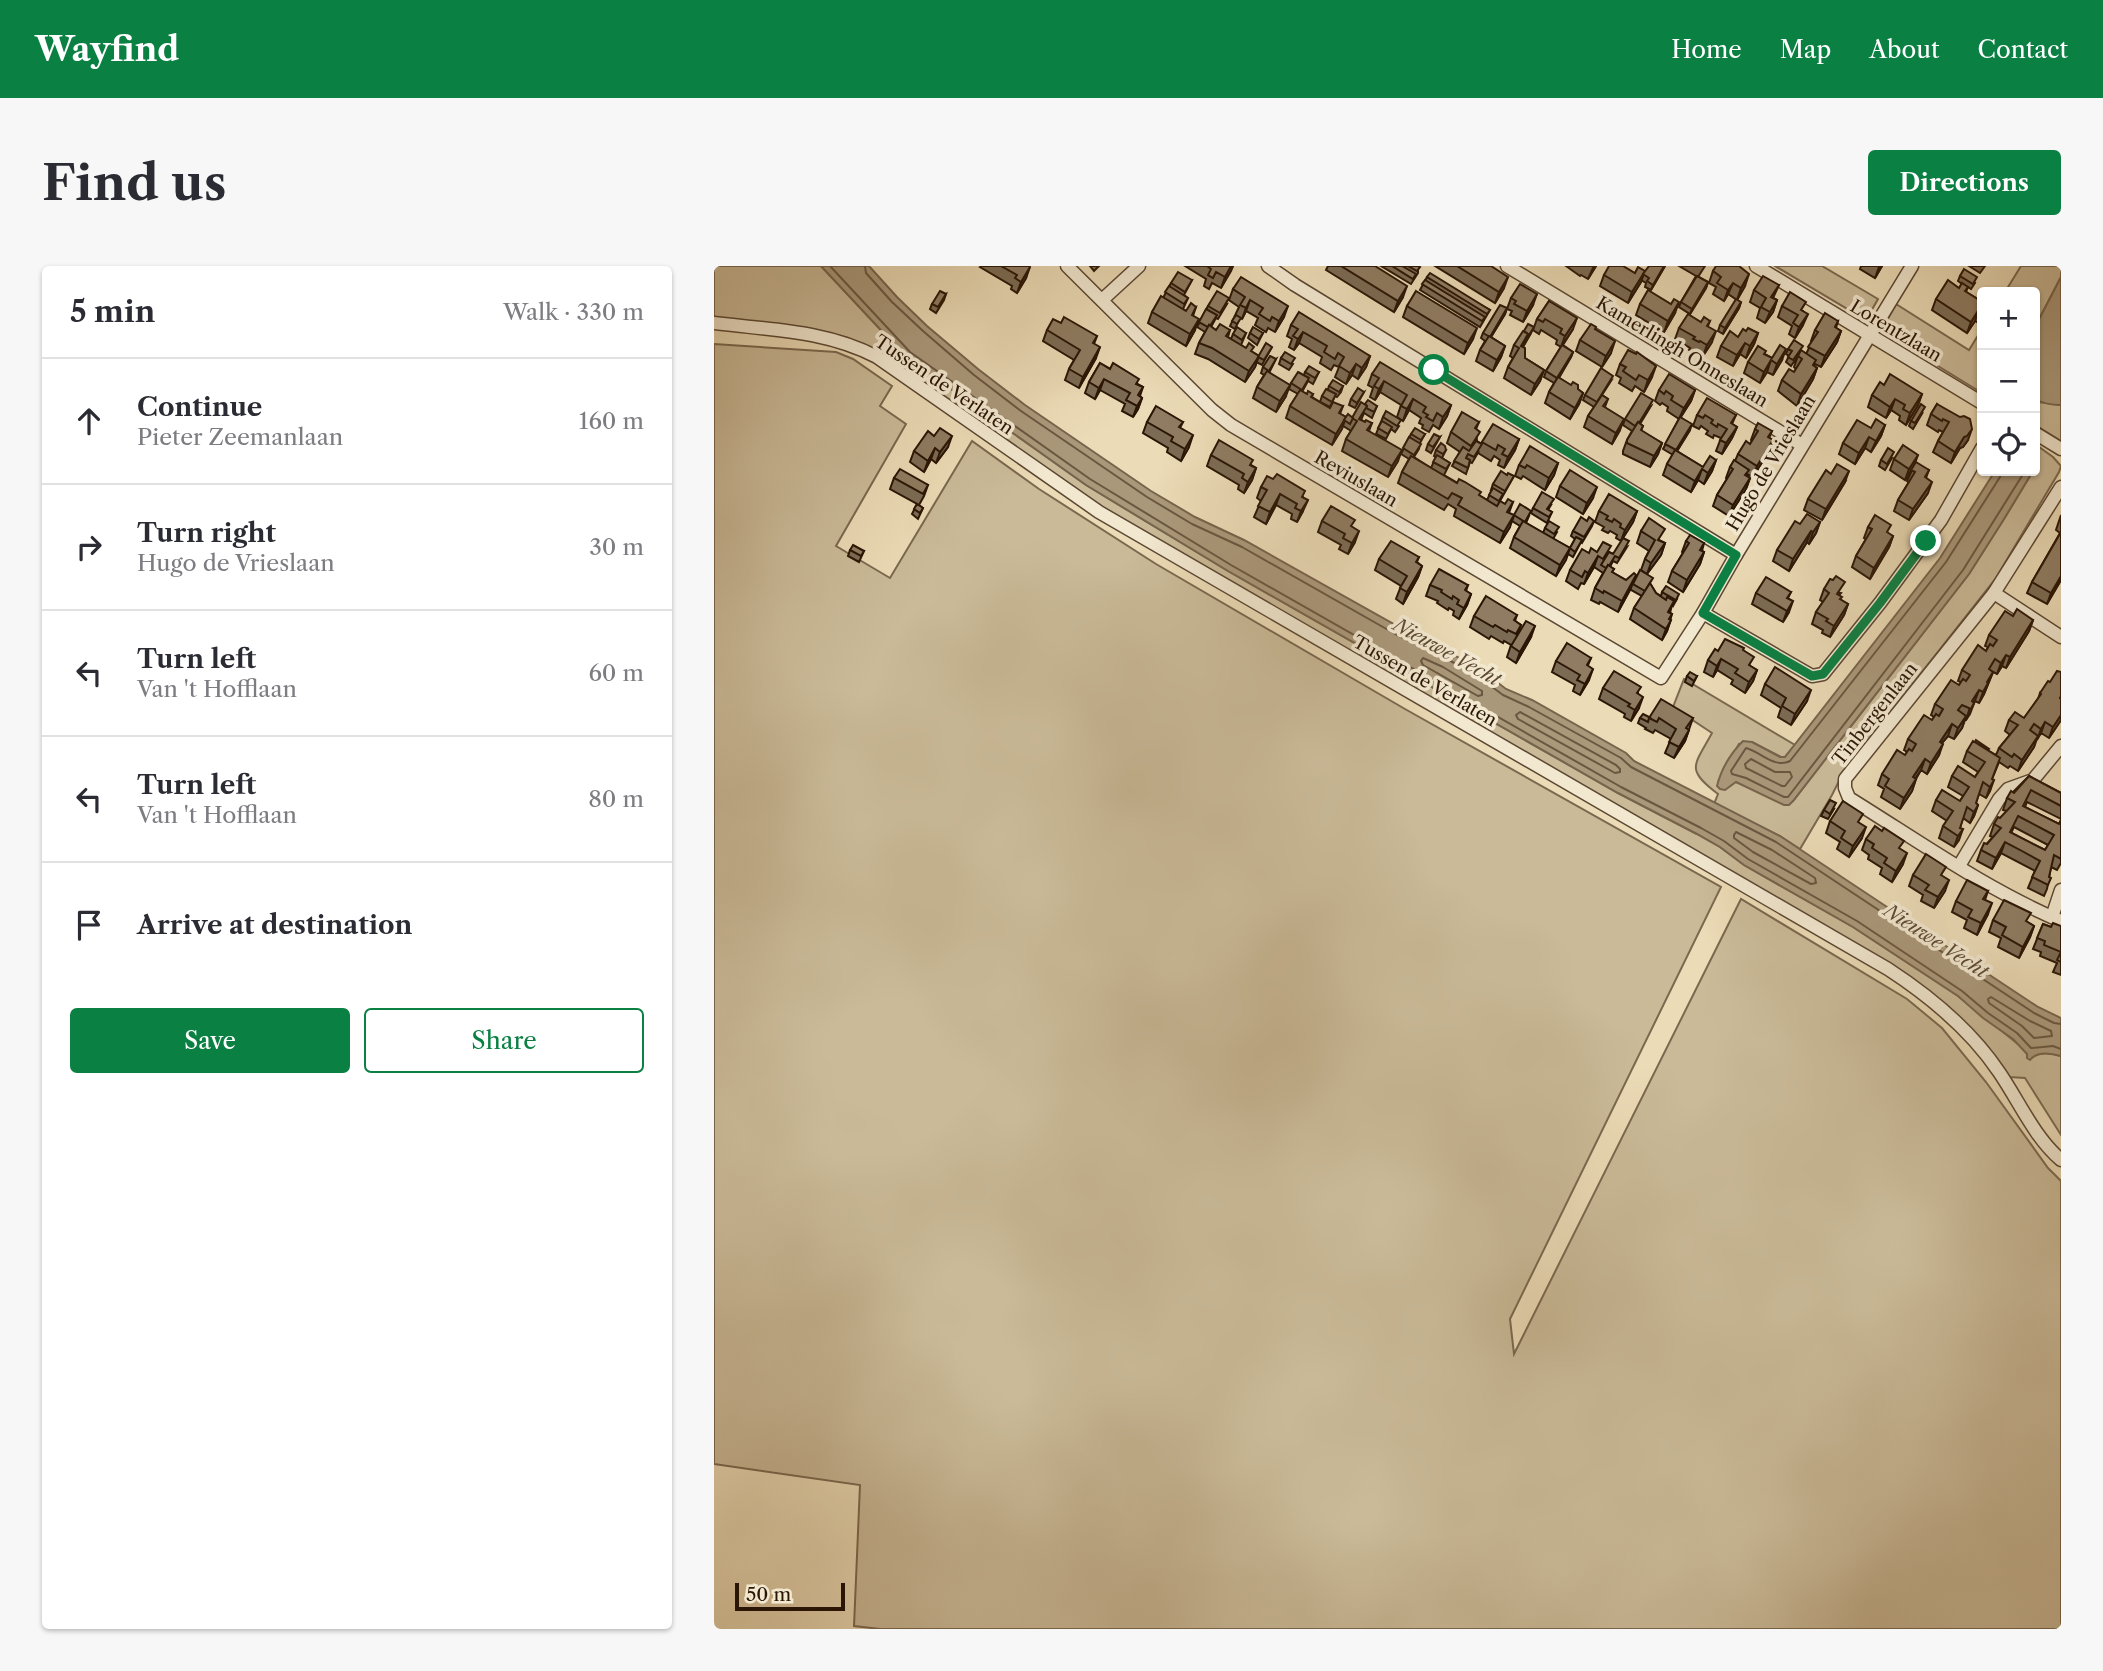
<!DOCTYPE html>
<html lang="en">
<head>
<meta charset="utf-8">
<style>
	body { margin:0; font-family:"Libre Caslon Text",serif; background:#f7f7f7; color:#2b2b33 }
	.controls { position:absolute; right:21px; top:21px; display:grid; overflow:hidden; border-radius:7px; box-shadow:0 2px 5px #0004 }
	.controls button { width:63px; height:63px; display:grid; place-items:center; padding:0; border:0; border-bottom:2px solid #e1e1e2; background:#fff; color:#2b2b33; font:35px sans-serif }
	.scale { position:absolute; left:21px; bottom:18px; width:110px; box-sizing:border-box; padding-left:7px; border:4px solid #2b1606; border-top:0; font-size:19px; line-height:24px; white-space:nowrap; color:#2b1606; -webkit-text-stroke:5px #f2e8d0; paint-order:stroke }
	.stop { position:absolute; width:21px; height:21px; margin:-16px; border:5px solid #0b8043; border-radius:50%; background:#fff }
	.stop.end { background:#0b8043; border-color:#fff; box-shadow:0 2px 7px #0008 }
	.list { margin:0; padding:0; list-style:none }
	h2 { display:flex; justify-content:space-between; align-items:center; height:91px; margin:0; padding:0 28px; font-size:30px }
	h2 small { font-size:23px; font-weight:400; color:#7c7c81 }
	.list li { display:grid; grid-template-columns:46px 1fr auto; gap:21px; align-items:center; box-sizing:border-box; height:126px; padding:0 28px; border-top:2px solid #e1e1e2 }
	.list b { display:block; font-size:26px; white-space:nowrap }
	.list p { margin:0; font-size:23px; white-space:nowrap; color:#7c7c81 }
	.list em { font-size:23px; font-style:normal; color:#7c7c81 }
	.actions { display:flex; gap:14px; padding:21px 28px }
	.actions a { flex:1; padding:16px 0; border:2px solid #0b8043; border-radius:7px; text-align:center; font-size:24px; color:#0b8043 }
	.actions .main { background:#0b8043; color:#fff }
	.icon { flex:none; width:38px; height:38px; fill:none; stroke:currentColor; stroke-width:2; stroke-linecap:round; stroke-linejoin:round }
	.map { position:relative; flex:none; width:1347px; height:1363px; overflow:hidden; border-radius:7px }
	header { display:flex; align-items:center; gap:42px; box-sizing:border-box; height:98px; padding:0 35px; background:#0b8043; color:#fff }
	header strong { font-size:33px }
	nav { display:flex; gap:38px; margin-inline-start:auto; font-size:24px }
	.intro { display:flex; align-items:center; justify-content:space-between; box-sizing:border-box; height:168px; padding:0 42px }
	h1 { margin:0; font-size:49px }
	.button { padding:18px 32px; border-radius:7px; background:#0b8043; color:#fff; font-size:24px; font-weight:700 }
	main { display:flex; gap:42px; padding:0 42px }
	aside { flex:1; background:#fff; border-radius:7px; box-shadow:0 2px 5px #0004 }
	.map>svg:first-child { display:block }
	.green { fill:#caba98; stroke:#7a684f; stroke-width:2 }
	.water { fill:#aa987a; stroke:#77644c; stroke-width:2 }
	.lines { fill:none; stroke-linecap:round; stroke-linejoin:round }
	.shore { stroke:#6a5740; stroke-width:2 }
	.street-casing { stroke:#5b4732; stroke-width:15 }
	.street { stroke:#f2e8d0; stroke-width:12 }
	.wall { fill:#7b6b54; stroke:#2b1606; stroke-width:2; fill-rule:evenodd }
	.shaded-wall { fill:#645745; stroke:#2b1606; stroke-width:2 }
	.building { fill:#8f7c62; stroke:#2b1606; stroke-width:2; fill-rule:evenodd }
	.route { stroke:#0b8043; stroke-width:9 }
	.labels { text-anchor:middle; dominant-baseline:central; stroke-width:7; stroke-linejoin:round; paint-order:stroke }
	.street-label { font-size:18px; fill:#2b1606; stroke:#f2e8d0 }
	.water-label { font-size:19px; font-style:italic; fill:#5e4a34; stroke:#f2e8d0 }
</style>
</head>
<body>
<header>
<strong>Wayfind</strong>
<nav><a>Home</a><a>Map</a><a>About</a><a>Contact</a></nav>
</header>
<div class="intro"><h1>Find us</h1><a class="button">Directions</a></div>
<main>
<aside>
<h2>5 min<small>Walk · 330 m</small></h2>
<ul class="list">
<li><svg class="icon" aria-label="ahead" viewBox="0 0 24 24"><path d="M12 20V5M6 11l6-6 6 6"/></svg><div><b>Continue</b><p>Pieter Zeemanlaan</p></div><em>160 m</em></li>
<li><svg class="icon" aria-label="right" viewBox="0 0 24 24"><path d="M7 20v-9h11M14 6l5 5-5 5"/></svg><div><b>Turn right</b><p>Hugo de Vrieslaan</p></div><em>30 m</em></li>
<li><svg class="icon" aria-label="left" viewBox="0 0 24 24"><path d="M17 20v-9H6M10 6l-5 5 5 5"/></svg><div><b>Turn left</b><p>Van 't Hofflaan</p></div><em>60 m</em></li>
<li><svg class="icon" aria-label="left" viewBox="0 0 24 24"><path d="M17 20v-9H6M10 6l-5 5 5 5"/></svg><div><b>Turn left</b><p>Van 't Hofflaan</p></div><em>80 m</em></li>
<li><svg class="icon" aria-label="arrive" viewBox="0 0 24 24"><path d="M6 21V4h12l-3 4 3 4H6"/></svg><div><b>Arrive at destination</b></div></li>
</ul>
<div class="actions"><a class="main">Save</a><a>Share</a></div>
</aside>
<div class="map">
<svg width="1347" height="1363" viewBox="0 0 1347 1363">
	<rect width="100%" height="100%" fill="#ebdbb6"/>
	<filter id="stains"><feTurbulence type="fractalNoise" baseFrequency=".00286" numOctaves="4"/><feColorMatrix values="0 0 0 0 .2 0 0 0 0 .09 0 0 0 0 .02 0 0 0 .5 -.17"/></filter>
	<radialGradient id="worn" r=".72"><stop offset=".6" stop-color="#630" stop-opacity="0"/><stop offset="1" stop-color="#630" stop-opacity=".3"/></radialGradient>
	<!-- green -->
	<g class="green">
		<path d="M0,0H107L192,91L372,219L514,305L904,527L983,568L1006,581L1030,599L1139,661L1244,730L1319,790C1328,786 1338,787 1347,790V869L1311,812L1295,811L1239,745L398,248L134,72L107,65L0,53Z"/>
		<path d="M1061,0H1108L1164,33L1152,54Z"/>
		<path d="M1307,0H1347V11L1321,61V26H1291Z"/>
		<path d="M1182,38L1255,84L1268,63V127L1167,65Z"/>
		<path d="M0,78L122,86L139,93L178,120L166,140L192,158L122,280L176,312L258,175L325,223L442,298L691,443L1007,621L796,1053L800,1088L1027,633L1193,733L1228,762L1272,816L1334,902L1347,915V1363H166L140,1360L146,1219L0,1198Z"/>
		<path d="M1321,133L1325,136L1347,139V175L1321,159Z"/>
		<path d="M1321,178L1339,191L1347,200L1345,206L1282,312L1130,505L1118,529L1086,583L1066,570L1000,538L1004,528C971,503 980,500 998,467L959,441L970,413L1081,479L1071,491H1067L1038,476L1025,478L1005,514L1022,516L1079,535L1255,308L1290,253L1319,205H1321Z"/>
	</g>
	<!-- water -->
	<g class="water">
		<path d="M107,0H155L183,31L213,60L264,103L311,139L437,225L481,251L530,274L687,362L736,387L766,403L792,423L818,434L912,487L920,495L1066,570L1324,741L1347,752V790C1337,787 1323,785 1316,794L1313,792V788L1299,773L1269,752L1244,730L1139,661L1030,599L1006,581L983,568L904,527L514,305L372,219L192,91Z"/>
		<path d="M1347,11V139C1339,139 1328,137 1321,133V61Z"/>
		<path d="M1281,205H1319L1290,253L1255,308L1079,535L1075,539H1070L1022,516L1011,524L1006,523L1003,520C1007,504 1017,487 1029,475L1038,476L1066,491H1071L1226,292Z"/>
	</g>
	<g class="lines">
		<!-- shore -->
		<g class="shore">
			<path d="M116,0L196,86L376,213L517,299L907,521L987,562L1010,575L1034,593L1143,655L1248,725L1274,747L1303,767L1317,782L1339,780L1347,783"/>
			<path d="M151,0L152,7L178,36L209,65L260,109L307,145L433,231L478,258L528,281L683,369L733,393L762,409L789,429L815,441L907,492L917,501L1062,576L1320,747L1340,757L1347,758"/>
			<path d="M1287,205L1286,211L1232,296L1076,495C1061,503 1047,486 1032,482L1017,505L1018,508L1032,512L1070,531H1074L1249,304L1311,205"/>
			<path d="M709,392L729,401L768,425V429L764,430L709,399L707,395Z"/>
			<path d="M806,446L902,499L906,503V506L901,507L804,453L802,449Z"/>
			<path d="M1037,493L1061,506H1076L1078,511L1071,520H1068L1032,502L1031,498Z"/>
			<path d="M1022,566L1058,584L1101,612L1102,617L1097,618L1039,586L1020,572V569Z"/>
			<path d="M1277,731L1316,755L1337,765L1338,770L1320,772L1308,760L1275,737L1274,733Z"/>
		</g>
		<defs>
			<g id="street">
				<path d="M353,0L498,144L517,159L947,412L989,347L1022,289L1198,0"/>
				<path d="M554,0L581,19L1022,289"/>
				<path d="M793,0L1088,179"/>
				<path d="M1042,0L1268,137"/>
				<path d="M388,34L425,0"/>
				<path d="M0,57C56,64 111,64 163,91L385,246L1174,703C1217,731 1256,763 1285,806C1305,835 1320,871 1347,894"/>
				<path d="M1321,167L1347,183"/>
				<path d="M1347,221L1280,327L1131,513V522L1135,532C1203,574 1273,624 1347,655"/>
				<path d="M1280,327L1347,371"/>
				<path d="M989,347L1098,410L1109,408L1166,337L1227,254L1268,182"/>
				<path d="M1245,600L1285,533L1294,523L1319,514L1347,480"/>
				<path d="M1338,651L1347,624"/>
			</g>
		</defs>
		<!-- street casing -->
		<use href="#street" class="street-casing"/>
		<!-- street -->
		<use href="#street" class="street"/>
	</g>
	<!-- wall -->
	<g class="wall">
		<path d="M267,0H315L312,12L303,27L297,23L298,20L266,1Z"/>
		<path d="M376,0H385L380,5Z"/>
		<path d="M471,0H519L507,22L498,17L495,23L490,20L492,13Z"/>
		<path d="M614,0H661L689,31L680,46L612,4Z"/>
		<path d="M667,0H704V7L697,18Z"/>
		<path d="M721,0H777L790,22L781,37Z"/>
		<path d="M852,0H882L874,13L867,9L866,10Z"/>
		<path d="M951,0L937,24L931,21L932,17L927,14L929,8Z"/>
		<path d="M965,0H991L984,11L994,16L992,22L976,48L965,41L967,36L982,10Z"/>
		<path d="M1147,0H1168L1161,12L1146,3Z"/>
		<path d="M1255,0H1271L1266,7Z"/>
		<path d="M999,5L1031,20L1023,34L1014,28L1010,35L999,28L1002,21L995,17Z"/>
		<path d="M890,9L927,16L914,37L886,20Z"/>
		<path d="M1246,10L1261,17L1257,23L1254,21L1252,26L1267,35L1268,33V59L1261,55L1253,67L1218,44L1222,33L1245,22L1248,18L1244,15Z"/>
		<path d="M713,11L776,44L766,61L706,24Z"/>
		<path d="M478,14L470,29L474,32L469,43L472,45L482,41L479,50L481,64L472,80L434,57L438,46L449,32L457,17Z"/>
		<path d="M1065,19L1059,32L1063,34L1059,46L1051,57L1043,52L1046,42L1036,36L1040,24Z"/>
		<path d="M519,23L570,51L561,66L554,62L552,66L541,59L544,52L532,45L528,53L526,52L521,63L516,60L525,41L515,34Z"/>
		<path d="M232,28L230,34L222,47L216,43L218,38Z"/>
		<path d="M797,32L819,39L809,56L796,49L798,45L793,43Z"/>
		<path d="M835,35L859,63L849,79L859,86L857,91L845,112L869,127L865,138L856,153L831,137L835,126L840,117L830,111L832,105L847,81L842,78L843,74L827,64L825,68L819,64L823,53Z"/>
		<path d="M1027,36L1025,42L1009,68L1004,65L1006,59Z"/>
		<path d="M513,38L504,53L502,52L497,61L502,64H516L514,71L517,73L519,68L532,67L527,79L545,90L541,101L531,116L494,93L481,88L485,77L491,66L483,61L494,40Z"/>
		<path d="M926,38L961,47L950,66L922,49Z"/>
		<path d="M693,40L759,73L750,88L689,51Z"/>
		<path d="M1068,40L1089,45V59L1081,72L1075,68L1078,60L1064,51Z"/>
		<path d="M793,42L791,48L777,71L791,80L787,91L779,105L762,95L766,84L771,75L767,72L769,67Z"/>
		<path d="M996,55L994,60L998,76L989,90L982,86L981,88L975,84L976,82L961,73L965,62Z"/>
		<path d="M1124,55L1122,62L1127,65L1123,76L1107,101L1101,98L1100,100L1103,102L1099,113L1083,140L1064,125L1068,114L1080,106L1082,103L1080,101L1084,90L1077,100L1072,96L1075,90L1072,88L1074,83L1087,85L1092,88L1098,76L1097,75L1101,64Z"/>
		<path d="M347,57L383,70L380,78L382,92L365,122L351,114L355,103L360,94L329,75L333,64Z"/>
		<path d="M577,59L656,90L652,101L644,113L638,109L632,118L621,111L625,101L620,99L617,104L606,97L608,91L585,77L580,84L575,81L578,73L573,70Z"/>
		<path d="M881,63L897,87L888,101L862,85L866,74Z"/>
		<path d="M1032,65L1044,67L1040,78L1032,92L1026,88L1019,100L1003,91L1007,80L1024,71Z"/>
		<path d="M536,67H549L543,79L534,72Z"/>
		<path d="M817,67L809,81L811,92L830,104L826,115L817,129L790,112L794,101L799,92L796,90L800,79Z"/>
		<path d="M558,81L548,99L542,96L544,91Z"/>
		<path d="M1051,88L1058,92L1068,94L1059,109L1053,106L1046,117L1030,107L1034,96Z"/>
		<path d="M567,92L579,98L575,104L565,98Z"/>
		<path d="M562,93L555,107L572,130L562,146L539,132L543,121L550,109L547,107L549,101Z"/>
		<path d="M386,97L429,121L426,130L428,132L424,143L419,151L408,145L411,138L386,124L381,133L371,127L375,116Z"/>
		<path d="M906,98L938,111L930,126L921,120L918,125L905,117L907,112L902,109Z"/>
		<path d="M591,106H605L599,118L594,115L588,126L593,128H599L598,131L616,142L629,140L626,148L632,151H639L651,138L663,140L658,152L650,147L647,154L651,156L658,157L655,165L684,195L674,211L628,185L632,173L637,165L629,160L618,179L572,152L576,140L584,128L575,123L577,117L590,109Z"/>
		<path d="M658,108L737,139L733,150L725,163L719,159L715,166L708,162L709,159L705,157L707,152L695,144L689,155L683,151L687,139L666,126L661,134L656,131L659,122L654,119Z"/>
		<path d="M897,115L888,129L894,133L891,141L906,164L898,178L870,161L874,150L880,141L869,134L871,129Z"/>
		<path d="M1170,119L1208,128L1204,139L1192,159L1185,154L1186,150L1177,144L1172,152L1154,141L1158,129Z"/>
		<path d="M615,120H629L627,126L623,131L621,130L616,141L606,136L608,130L614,123Z"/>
		<path d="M945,124H981L977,135L967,151L976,164L963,185L989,201L1002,194L998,205L990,218L984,214L977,226L949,209L953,198L959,189L949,183L965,153L953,145L954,141L948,137L946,139L941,135Z"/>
		<path d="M650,126L641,142L635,139L637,133Z"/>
		<path d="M1223,138L1254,174L1249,181L1246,182L1237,197L1219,186L1224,175L1229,166L1225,164L1224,166L1213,159L1217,148Z"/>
		<path d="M937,140L926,158L929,160L927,165L948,177L944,188L936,201L909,188V185L913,174L918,165L909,159L911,153Z"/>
		<path d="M1209,146L1199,163L1195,160L1197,155Z"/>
		<path d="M983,149H1022L1018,158L1023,161L1018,172L1008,188L1002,185L1007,172L1000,169L999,172L992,168L994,165L987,160L985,163L979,160Z"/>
		<path d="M669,151L685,160L681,166L677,163L672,173L662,168Z"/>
		<path d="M433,156H469L466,162L475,181L467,195L453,186L454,182L429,167Z"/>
		<path d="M765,156L762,163L763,175L767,178L768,176L805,173L801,184L790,202L784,199L786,194L780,190L777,195L764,187L765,185L758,197L756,196L752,208L738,200L746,186L733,177L737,166Z"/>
		<path d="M1171,159L1167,170L1157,186L1151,182L1141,198L1125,188L1129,177L1157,162Z"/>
		<path d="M1041,163L1058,165L1055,172L1059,174L1055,185L1039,211L1033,208L1032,210L1036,212L1032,223L1015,250L999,240L1003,229L1013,213L1012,212L1016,201L1021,195L1024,188L1036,178L1038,175L1037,174Z"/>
		<path d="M697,168H711L706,177L705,183L700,191L717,202L722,191L720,190L722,184H732L728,192L736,197L730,209L773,234L778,224H777L779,218L793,209L800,210L786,235L791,238L799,236L795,247L796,261L786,277L740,250L742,243L734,238L730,244L684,217L688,206L695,193L687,188Z"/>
		<path d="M220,170L234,181L222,197L217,193L210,206L196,196L200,185Z"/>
		<path d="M726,171L717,187L712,184L714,178Z"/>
		<path d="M497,189L537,199L542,202L538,214L530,227L524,223L525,219L493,200Z"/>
		<path d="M1178,192L1171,204L1165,200L1167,194Z"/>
		<path d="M1180,193L1215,204L1212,212L1214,227L1195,254L1180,245L1184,234L1195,216L1193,215L1200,200L1191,214L1176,204Z"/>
		<path d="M844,197L840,209L831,224L809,210L807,213L801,210L805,199Z"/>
		<path d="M180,212L214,219L210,230L205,239L209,242L204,253L198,248L203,238L176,223Z"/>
		<path d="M1131,216L1108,254L1090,244L1094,233Z"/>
		<path d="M846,220L879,232L869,248L842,231Z"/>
		<path d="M547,221L589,231V245L583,256L577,253L578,248L562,239L552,258L540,251L547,235L543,232Z"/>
		<path d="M837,239L834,244L838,246L833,257L817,247L819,242Z"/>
		<path d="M885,245H923L919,256L907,275L902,272L903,269L896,265L894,267L888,264L890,261L881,256Z"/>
		<path d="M800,249L815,250L812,257L829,267L831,262L843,266L839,273L856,282L861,273L857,270L859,265L873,255H880L878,260L868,277L867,276L859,291L854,288L842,310L796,282L800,271L806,260L798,255Z"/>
		<path d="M1347,249V314L1333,338L1313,327L1318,316L1346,267L1342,264Z"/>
		<path d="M608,255L638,261L641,276L634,288L625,283L627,279L604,266Z"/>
		<path d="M1106,256L1102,267L1095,278L1093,276L1075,305L1059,295L1063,284L1086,258Z"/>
		<path d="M1154,261L1179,270L1175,281L1156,313L1138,301L1142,290L1152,273L1150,272Z"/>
		<path d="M927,265L951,277L947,289L933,308L927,304L931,293L935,285L923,277Z"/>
		<path d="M972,275L990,277L988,285L990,286L986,298L969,326L954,316L958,305L969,287L968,286Z"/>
		<path d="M913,281L903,297L899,295L896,301L900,303L898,306L912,314L937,319L942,327L947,330L948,326L963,333L959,340L958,339L956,347L958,348L953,365L948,374L916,353L920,342L928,330L917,324V322L904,346L886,336L885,338L877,334L881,322L889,307L880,301L870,318L867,317L864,323L852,315L856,304L875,287L883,286H895L899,288Z"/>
		<path d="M136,284L150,285L145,296L134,290Z"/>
		<path d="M705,291L703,296L708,300L704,311L689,338L682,333L687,320L661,304L665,293Z"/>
		<path d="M716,319H754L752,325L757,328L753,339L745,353L739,349L740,345L735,342L734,344L723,337L724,335L712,330Z"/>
		<path d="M1110,323L1127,327L1125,329L1127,334L1134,338L1130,349L1116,371L1108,367L1109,364L1098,358L1102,346L1109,336L1106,334Z"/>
		<path d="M1077,326L1074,332L1075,346L1069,356L1038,338L1042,327Z"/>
		<path d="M803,349L801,355L807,359L803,369L817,371L802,397L793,391L797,379L790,375L789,377L777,370L775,373L756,361L760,350Z"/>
		<path d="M1299,350L1319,354L1315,365L1292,402L1288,400L1283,408L1277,405L1279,406L1270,428L1265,437L1261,435L1252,454H1251L1248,462L1240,473L1234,470L1228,477L1225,489L1213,508L1207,504L1202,513L1198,525L1186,543L1167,531L1170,523L1164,519L1168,508L1191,489L1193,486L1190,484L1194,473L1218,454L1220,451L1217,449L1221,438L1245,419L1247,416L1244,415L1248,404L1272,385L1274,381L1271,380L1275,369Z"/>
		<path d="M1004,385H1029L1036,400L1043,404L1039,415L1031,427L1017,418L1019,414L1003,404L999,411L990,406L994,394Z"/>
		<path d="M877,392L874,399L875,414L866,429L859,425L861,419L838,406L842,395Z"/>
		<path d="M973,410H983L978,420L971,416Z"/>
		<path d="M1051,418L1093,435L1077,459L1064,451L1067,442L1047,429Z"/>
		<path d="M889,422L924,427L925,442L917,455L910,451L911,448L885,433Z"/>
		<path d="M1326,427L1347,454L1335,472L1327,467L1322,473L1320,481L1304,505L1296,500L1294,502L1285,496L1278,513L1276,525L1272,532L1265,528L1262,537L1264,539L1260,550L1256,557L1249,552L1246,562L1245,574L1240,581L1225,572L1229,560L1233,555L1218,545L1222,534L1246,535L1249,530L1234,521L1238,510L1261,511L1264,506L1249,496L1253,485H1275L1282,489L1285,482L1296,469L1291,465L1295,454L1310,452L1324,433Z"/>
		<path d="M926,452H979L971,475L960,492L951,487L957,473L941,464L939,467L931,463L932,462L924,457Z"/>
		<path d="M1315,510L1347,527V553L1313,536L1311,541L1345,558L1347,554V597L1343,604L1337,601L1333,623L1330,630L1314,622L1321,605L1287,587L1278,603L1263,595L1267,584L1279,571L1276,570L1280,558L1293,545L1289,544L1293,532ZM1300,561L1334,579L1331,584L1297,567Z"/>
		<path d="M1120,543L1114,553L1107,550L1110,544Z"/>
		<path d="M1116,555L1145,557L1148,572L1135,591L1123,583L1126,576L1112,567Z"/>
		<path d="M1152,573L1189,598L1178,616L1166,608L1168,602L1154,593L1155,589L1148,584Z"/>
		<path d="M1199,609L1231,625L1220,642L1207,635L1209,629L1195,620Z"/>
		<path d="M1274,625L1271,634L1274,648L1263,669L1250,662L1253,654L1238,646L1242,635Z"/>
		<path d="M1279,654L1313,656L1320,660L1316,671L1305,692L1284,681L1287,672L1275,666Z"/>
		<path d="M1329,658L1337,661L1347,660V709L1339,706L1343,697L1326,690L1327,686L1319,683Z"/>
	</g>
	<!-- shaded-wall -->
	<g class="shaded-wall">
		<path d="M517,0H519L517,5L507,22L511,11Z"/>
		<path d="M880,0H882L874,13L879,2Z"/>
		<path d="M950,0H951L937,24L939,19Z"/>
		<path d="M1166,0H1168L1161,12L1165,1Z"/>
		<path d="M316,1L312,12L303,27L307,16Z"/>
		<path d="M931,5L927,16L914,37L918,26Z"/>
		<path d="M1035,8L1031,20L1023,34L1027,22Z"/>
		<path d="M794,11L790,22L781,37L785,26Z"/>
		<path d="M994,16L992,22L976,48L978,43Z"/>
		<path d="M1019,17L1014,28L1010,35L1014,24Z"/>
		<path d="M693,20L689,31L680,46L684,35Z"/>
		<path d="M823,28L819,39L809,56L813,45Z"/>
		<path d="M536,34L532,45L528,53L532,42Z"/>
		<path d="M1063,34L1059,46L1051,57L1056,46Z"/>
		<path d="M965,36L961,47L950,66L954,55Z"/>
		<path d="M1027,36L1025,42L1009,68L1011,62Z"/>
		<path d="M574,40L570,51L561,66L565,55Z"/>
		<path d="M793,42L791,48L774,76L776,71Z"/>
		<path d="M1265,43L1261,55L1253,67L1257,56Z"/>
		<path d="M1094,48L1089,59L1081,72L1085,61Z"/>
		<path d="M863,52L859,63L847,81L851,70Z"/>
		<path d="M485,53L481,64L472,80L476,68Z"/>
		<path d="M820,61L817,67L803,91L807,80Z"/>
		<path d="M763,62L759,73L750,88L754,77Z"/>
		<path d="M1002,65L998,76L989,90L993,79Z"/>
		<path d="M1127,65L1123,76L1107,101L1111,90Z"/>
		<path d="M589,66L585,77L580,84L584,73Z"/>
		<path d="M1044,67L1040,78L1032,92L1036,80Z"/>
		<path d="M901,75L897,87L888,101L892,90Z"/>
		<path d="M1031,77L1026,88L1019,100L1023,89Z"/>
		<path d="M791,80L787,91L779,105L783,94Z"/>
		<path d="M386,81L382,92L365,122L369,111Z"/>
		<path d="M1072,83L1068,94L1059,109L1063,98Z"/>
		<path d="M859,86L857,91L841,117L843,112Z"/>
		<path d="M545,90L541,101L531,116L535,105Z"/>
		<path d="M656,90L652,101L644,113L648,102Z"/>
		<path d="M1057,94L1053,106L1046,117L1050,106Z"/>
		<path d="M642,98L638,109L632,118L636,107Z"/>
		<path d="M942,100L938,111L930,126L934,114Z"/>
		<path d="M1103,102L1099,113L1083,140L1087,128Z"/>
		<path d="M830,104L826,115L817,129L821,118Z"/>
		<path d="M390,113L386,124L381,133L385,122Z"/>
		<path d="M670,115L666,126L661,134L665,123Z"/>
		<path d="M576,119L572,130L562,146L566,135Z"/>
		<path d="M981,124L977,135L965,153L970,142Z"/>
		<path d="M869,127L865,138L856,153L861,142Z"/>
		<path d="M1208,128L1204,139L1192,159L1196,147Z"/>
		<path d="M428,132L424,143L419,151L423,140Z"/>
		<path d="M699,133L695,144L689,155L693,143Z"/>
		<path d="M1181,133L1177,144L1172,152L1176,141Z"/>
		<path d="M737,139L733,150L725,163L729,151Z"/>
		<path d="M632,151L628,163L618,179L622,168Z"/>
		<path d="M910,153L906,164L898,178L902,167Z"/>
		<path d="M978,158L976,164L960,190L962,184Z"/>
		<path d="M1171,159L1167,170L1157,186L1162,175Z"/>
		<path d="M1023,161L1018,172L1008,188L1012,177Z"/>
		<path d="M1258,163L1254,174L1249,181L1246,182L1237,197L1241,186L1250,171Z"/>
		<path d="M479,169L475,181L467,195L471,183Z"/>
		<path d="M238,170L234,181L222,197L226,186Z"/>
		<path d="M1155,171L1151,182L1141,198L1145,187Z"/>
		<path d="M805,173L801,184L790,202L794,191Z"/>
		<path d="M1059,174L1055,185L1039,211L1043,200Z"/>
		<path d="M948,177L944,188L936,201L940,190Z"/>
		<path d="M221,182L217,193L210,206L214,195Z"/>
		<path d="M688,184L684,195L674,211L678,200Z"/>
		<path d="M1204,189L1200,200L1191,214L1195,203Z"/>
		<path d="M1002,194L998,205L990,218L994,207Z"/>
		<path d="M844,197L840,209L831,224L835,212Z"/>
		<path d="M542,202L538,214L530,227L534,216Z"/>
		<path d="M988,203L984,214L977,226L981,215Z"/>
		<path d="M1135,205L1131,216L1108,254L1112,243Z"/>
		<path d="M1036,212L1032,223L1015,250L1019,239Z"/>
		<path d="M1218,216L1214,227L1195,254L1199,243Z"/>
		<path d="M883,221L879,232L869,248L873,237Z"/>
		<path d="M566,228L562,239L552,258L556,246Z"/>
		<path d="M594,234L589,245L583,256L587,245Z"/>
		<path d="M923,245L919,256L907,275L911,264Z"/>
		<path d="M800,249L796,261L786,277L790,266Z"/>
		<path d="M1106,256L1102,267L1095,278L1099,266Z"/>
		<path d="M645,265L641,276L634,288L638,277Z"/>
		<path d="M1097,265L1093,276L1075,305L1079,293Z"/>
		<path d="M1179,270L1175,281L1156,313L1160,302Z"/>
		<path d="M951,277L947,289L933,308L937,297Z"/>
		<path d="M856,282L852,294L842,310L846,299Z"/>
		<path d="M990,286L986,298L969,326L973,314Z"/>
		<path d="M884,290L880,301L870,318L874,307Z"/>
		<path d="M708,300L704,311L689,338L693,326Z"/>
		<path d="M922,309L917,322L904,346L908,335Z"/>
		<path d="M1347,310V314L1333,338L1337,327Z"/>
		<path d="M757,328L753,339L745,353L750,342Z"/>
		<path d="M1079,335L1075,346L1069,356L1073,345Z"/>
		<path d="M1134,338L1130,349L1116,371L1120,360Z"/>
		<path d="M957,354L953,365L948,374L952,363Z"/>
		<path d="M1319,354L1315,365L1292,402L1296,391Z"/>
		<path d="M821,360L817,371L802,397L806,386Z"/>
		<path d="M1292,389L1288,400L1283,408L1287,397Z"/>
		<path d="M1007,393L1003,404L999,411L1003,400Z"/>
		<path d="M879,403L875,414L866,429L871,418Z"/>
		<path d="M1043,404L1039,415L1031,427L1035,416Z"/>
		<path d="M1279,406L1270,428L1265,437L1273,416Z"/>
		<path d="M1097,424L1093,435L1077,459L1081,448Z"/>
		<path d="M1265,424L1256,448L1252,454L1258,435Z"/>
		<path d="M929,431L925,442L917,455L921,444Z"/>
		<path d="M1347,449V454L1335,472L1339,461Z"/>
		<path d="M1252,450L1248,462L1240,473L1244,462Z"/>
		<path d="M1331,456L1327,467L1323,474L1327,463Z"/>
		<path d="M1238,458L1234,470L1228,477L1226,476Z"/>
		<path d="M975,464L971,475L960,492L965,481Z"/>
		<path d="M1324,470L1320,481L1304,505L1308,494Z"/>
		<path d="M1229,478L1225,489L1213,508L1217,497Z"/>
		<path d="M1211,493L1207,504L1195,522L1199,511Z"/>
		<path d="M1202,513L1198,525L1186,543L1190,532Z"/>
		<path d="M1280,514L1276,525L1272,532L1276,521Z"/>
		<path d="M1264,539L1260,550L1256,557L1260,546Z"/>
		<path d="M1152,561L1148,572L1135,591L1139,580Z"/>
		<path d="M1249,563L1245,574L1240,581L1244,570Z"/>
		<path d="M1291,576L1287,587L1278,603L1282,592Z"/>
		<path d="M1193,587L1189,598L1178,616L1182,605Z"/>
		<path d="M1235,614L1231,625L1220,642L1224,631Z"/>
		<path d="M1278,637L1274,648L1263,669L1267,657Z"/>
		<path d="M1320,660L1316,671L1305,692L1309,681Z"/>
	</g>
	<!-- building -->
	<g class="building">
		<path d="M287,0H315L316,1L307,16L301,12L303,9Z"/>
		<path d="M493,0H517L511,11L502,6L499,12L494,9L497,3Z"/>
		<path d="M627,0H661L693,20L684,35Z"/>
		<path d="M678,0H688L702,8L699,13Z"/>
		<path d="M694,0H704L706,1L703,5Z"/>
		<path d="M743,0H777L794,11L785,26Z"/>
		<path d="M895,0H909L921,7L924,1L931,5L918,26L890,9Z"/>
		<path d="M935,0H950L939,19L933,15L935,12L929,8Z"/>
		<path d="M1002,0H1025L1035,8L1027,22L1019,17L1014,24L1003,17L1007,11L999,5Z"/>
		<path d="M1250,3L1263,11L1259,18L1246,10Z"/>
		<path d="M464,6L478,14L471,26L457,17Z"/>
		<path d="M716,7L776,44L773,48L713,11Z"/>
		<path d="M983,10L994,16L978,43L967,36Z"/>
		<path d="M1049,10L1065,19L1057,31L1063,34L1056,46L1047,41L1052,32L1040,24Z"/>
		<path d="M527,11L574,40L565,55L558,51L556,55L545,48L549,42L536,34L532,42L526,39L531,31L519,23Z"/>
		<path d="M711,14L771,51L768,55L708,18Z"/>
		<path d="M1234,14L1245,22L1248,17L1254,21L1251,25L1267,35L1268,33V46L1265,43L1257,56L1222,33Z"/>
		<path d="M806,18L823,28L813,45L800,38L802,35L797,32Z"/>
		<path d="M455,20L474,32L470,38L451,26Z"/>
		<path d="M934,24L957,38L960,33L965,36L954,55L926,38Z"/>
		<path d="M226,25L232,28L224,41L218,38Z"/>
		<path d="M503,25L515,32L506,47L494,40Z"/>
		<path d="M702,25L763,62L754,77L693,40Z"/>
		<path d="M1076,26L1092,36L1087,44L1094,48L1085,61L1079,57L1084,49L1068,40Z"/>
		<path d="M447,30L472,45L477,37L482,41L478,49L485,53L476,68L438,46Z"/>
		<path d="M1022,33L1027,36L1011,62L1006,59Z"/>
		<path d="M835,35L863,52L851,70L846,67L848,63L831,53L829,56L823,53Z"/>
		<path d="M786,39L793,42L776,71L769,67Z"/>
		<path d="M492,43L503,49L496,60L495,59L494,61L485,56Z"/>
		<path d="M585,46L656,90L648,102L642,98L636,107L625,100L630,91L624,87L621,93L610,86L613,80L589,66L584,73L579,70L584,63L577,59Z"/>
		<path d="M1111,47L1124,55L1121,61L1127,65L1111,90L1094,81L1104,66L1101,64Z"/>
		<path d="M974,48L987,56L990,51L996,55L993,60L1002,65L993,79L986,75L985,76L979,73L981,71L965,62Z"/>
		<path d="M522,49L527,52L523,58L518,55Z"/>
		<path d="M350,51L383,70L379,77L386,81L369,111L355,103L366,84L333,64L339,53L347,57Z"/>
		<path d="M506,58L516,64L512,70L532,82L535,77L540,81L537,85L545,90L535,105L498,82L485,77L495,59L502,64Z"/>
		<path d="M814,58L820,61L812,74L814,68L810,65Z"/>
		<path d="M877,58L882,61L881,63L901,75L892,90L866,74Z"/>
		<path d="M523,61L532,67L528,74L519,68Z"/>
		<path d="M539,61L549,67L545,73L536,67Z"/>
		<path d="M1034,62L1044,67L1036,80L1031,77L1023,89L1007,80L1016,65L1024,71L1029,63L1032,65Z"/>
		<path d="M809,65L814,68L807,80L811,82V92L830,104L821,118L794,101L805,82L800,79Z"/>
		<path d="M775,70L791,80L783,94L766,84Z"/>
		<path d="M1080,74L1089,80L1079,94L1074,91L1078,85L1074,83Z"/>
		<path d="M552,77L558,81L550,94L544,91Z"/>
		<path d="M848,79L859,86L843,112L832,105Z"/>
		<path d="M1066,79L1072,83L1063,98L1057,94L1050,106L1034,96L1044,80L1052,85L1050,88L1058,92Z"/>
		<path d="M914,84L922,88L923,86L942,100L934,114L925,109L922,114L909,105L912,101L906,98Z"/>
		<path d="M1087,84L1102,94L1099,99L1103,102L1087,128L1068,114L1075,103L1080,106L1088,93L1084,90Z"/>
		<path d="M571,86L581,92L577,98L567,92Z"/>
		<path d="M556,90L562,93L555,105L549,101Z"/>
		<path d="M666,96L737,139L729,151L723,147L719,155L712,151L714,149L709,146L712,141L699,133L693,143L687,140L693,129L670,115L665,123L660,120L665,112L658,108Z"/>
		<path d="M386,97L396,103L399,97L425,113L422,118L429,121L424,129L428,132L423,140L412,134L416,127L390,113L385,122L375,116Z"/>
		<path d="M595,100L605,106L601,112L591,106Z"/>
		<path d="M887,102L899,110L883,136L871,129Z"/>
		<path d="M553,105L576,119L566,135L543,121Z"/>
		<path d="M584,106L595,112L588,124L577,117Z"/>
		<path d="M955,108L981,124L970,142L957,134L959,130L952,125L950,128L945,124Z"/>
		<path d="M1176,108L1208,128L1196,147L1189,143L1191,139L1181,133L1176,141L1158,129L1166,116L1170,119Z"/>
		<path d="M844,111L857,119L859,116L864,119V123L869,127L861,142L835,126Z"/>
		<path d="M619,114L629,120L625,126L615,120Z"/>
		<path d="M644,122L650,126L643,137L637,133Z"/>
		<path d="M612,123L622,128L618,136L608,130Z"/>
		<path d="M586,124L593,128L594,125L599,128L597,131L616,142L619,136L629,140L625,147L632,151L622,168L576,140Z"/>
		<path d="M927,127L939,134L925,157L924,156L921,160L911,153Z"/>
		<path d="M888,129L894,133L889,140L910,153L902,167L874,150Z"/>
		<path d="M993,132L1022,149L1017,157L1023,161L1012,177L1006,174L1013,163L1004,158L1003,161L997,157L999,154L991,149L989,152L983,149Z"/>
		<path d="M654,134L663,140L660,146L652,142L653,140L651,138Z"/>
		<path d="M647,136L653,140L645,153L651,156L652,154L658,157L653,164L688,184L678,200L632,173L643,155L638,152Z"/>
		<path d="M1207,138L1211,141L1201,157L1197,155Z"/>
		<path d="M1223,138L1246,151L1250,150L1256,153L1258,163L1253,170L1250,171L1241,186L1224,175L1235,156L1229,153L1228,155L1217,148Z"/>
		<path d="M442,140L469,156L465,161L479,169L471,183L457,175L459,171L433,156Z"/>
		<path d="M672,145L687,154L683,160L669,151Z"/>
		<path d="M748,146L765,156L761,162L766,166L757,180L737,166Z"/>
		<path d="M634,148L639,152L636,158L630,154Z"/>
		<path d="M966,151L978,158L962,184L951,178Z"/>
		<path d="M1162,153L1171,159L1162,175L1155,171L1145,187L1129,177L1143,154L1157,162Z"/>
		<path d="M668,155L678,161L674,168L664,162Z"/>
		<path d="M924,156L929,160L927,164L948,177L940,190L913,177V174Z"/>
		<path d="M1044,157L1058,165L1054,171L1059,174L1043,200L1024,188L1032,175L1036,178L1044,165L1041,163Z"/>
		<path d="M779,158L805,173L794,191L788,188L791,183L784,179L782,184L768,176Z"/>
		<path d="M226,162L238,170L226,186L221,182L214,195L200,185L214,165L220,170Z"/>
		<path d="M701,162L711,168L707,174L697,168Z"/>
		<path d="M720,168L726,171L719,181L714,178Z"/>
		<path d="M695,171L707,178L700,189L689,182Z"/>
		<path d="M505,174L539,194L536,199L542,202L534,216L528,212L530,208L497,189Z"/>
		<path d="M762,175L768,178L760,191L754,188L752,192L756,194L754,202L740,195L749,181L755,185Z"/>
		<path d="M727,177L731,180L732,184L729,188L722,184Z"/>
		<path d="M1189,179L1204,189L1195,203L1180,193Z"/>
		<path d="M816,180L844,197L835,212L813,199L811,202L805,199Z"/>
		<path d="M1174,182L1180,186L1173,198L1167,194Z"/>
		<path d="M961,184L989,201L996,190L1002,194L994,207L988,203L981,215L953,198Z"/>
		<path d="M723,189L736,197L732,203L719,196Z"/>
		<path d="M697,190L743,217L745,213L751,216L767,226L765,229L783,240L786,235L791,238L794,233L799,236L793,246L800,249L790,266L744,239L748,232L738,227L734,233L688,206Z"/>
		<path d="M1020,194L1035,204L1031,209L1036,212L1019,239L1003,229L1019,203L1016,201Z"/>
		<path d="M1202,196L1215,204L1211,211L1218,216L1199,243L1184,234L1201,206L1197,204Z"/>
		<path d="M1123,198L1135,205L1112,243L1094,233L1112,204L1117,208Z"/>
		<path d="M186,203L214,219L209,228L180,212Z"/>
		<path d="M856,204L883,221L873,237L846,220Z"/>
		<path d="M787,205L793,209L794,207L800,210L791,225L779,218Z"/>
		<path d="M563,208L591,225L588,231L594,234L587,245L581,242L583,238L566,228L556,246L544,240L553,224L547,221L553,210L559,213Z"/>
		<path d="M779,222L789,228L785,235L775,229Z"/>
		<path d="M828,226L840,233L833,243L838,246L835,251L819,242Z"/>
		<path d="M895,228L923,245L911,264L906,261L907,258L900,253L898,256L892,253L894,250L885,245Z"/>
		<path d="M203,238L209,242L206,247L200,243Z"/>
		<path d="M806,238L817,245L811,256L800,249Z"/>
		<path d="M617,240L641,254L637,260L645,265L638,277L629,272L631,268L608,255Z"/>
		<path d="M1093,248L1106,256L1099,266L1097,265L1079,293L1063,284L1081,255L1086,258Z"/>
		<path d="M1161,249L1177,259L1173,266L1179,270L1160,302L1142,290L1158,263L1154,261Z"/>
		<path d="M867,251L873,255L875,251L880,255L870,271L859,265Z"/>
		<path d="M935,252L951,263L944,274L951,277L937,297L931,293L941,274L927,265Z"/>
		<path d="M809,255L856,282L846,299L800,271Z"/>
		<path d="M835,255L845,261L840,268L831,262Z"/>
		<path d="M1347,266V310L1337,327L1318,316Z"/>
		<path d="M976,269L990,277L986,284L990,286L973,314L958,305L975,277L972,275Z"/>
		<path d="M862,271L868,274L861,286L856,282Z"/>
		<path d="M909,272L915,275L905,292L901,290L895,300L894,299L892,302L887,299L895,286L899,288Z"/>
		<path d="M677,275L705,291L702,296L708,300L693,326L686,322L693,310L665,293Z"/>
		<path d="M889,276L897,280L889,293L884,290L874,307L871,305L868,311L856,304L868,283L875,287L877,282L883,286Z"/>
		<path d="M139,279L150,285L147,290L136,284Z"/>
		<path d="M894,299L900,303L898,306L912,314L920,307L922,309L908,335L890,325L889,327L881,322Z"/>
		<path d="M725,303L754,319L751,324L757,328L750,342L743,338L745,334L739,330L738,333L727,326L728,324L716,319Z"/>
		<path d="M926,304L939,312L931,325L919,318Z"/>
		<path d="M1122,310L1131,316L1123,328L1128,331L1126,333L1134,338L1120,360L1112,355L1114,353L1102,346L1115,327L1110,323L1116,313L1119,314Z"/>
		<path d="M1052,311L1077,326L1073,332L1079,335L1073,345L1042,327Z"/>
		<path d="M936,317L942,327L952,334L953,331L960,335L954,346L958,348L955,353L957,354L952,363L920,342Z"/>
		<path d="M952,320L965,328L962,334L948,326Z"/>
		<path d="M772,330L803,349L800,354L807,359L802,368L794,364L793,366L781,359L779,361L760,350Z"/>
		<path d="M1303,343L1319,354L1296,391L1292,389L1287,397L1281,393L1275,403L1279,406L1273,416L1274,417L1269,426L1265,424L1258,435L1260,437L1257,443L1248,439L1244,444L1252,450L1244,462L1238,458L1226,476L1229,478L1217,497L1211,493L1199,511L1202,513L1190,532L1171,520L1175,513L1168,508L1183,484L1191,489L1195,483L1198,485L1202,478L1194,473L1210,449L1218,454L1222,448L1225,450L1229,443L1221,438L1237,414L1245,419L1249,413L1252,415L1256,409L1248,404L1264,379L1272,385L1276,378L1279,380L1283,374L1275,369L1291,345L1299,350Z"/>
		<path d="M812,355L821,360L806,386L797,380Z"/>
		<path d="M1011,373L1030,382L1029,384L1040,391L1035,399L1043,404L1035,416L1021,407L1024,403L1007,393L1003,400L994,394L1001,383L1004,385Z"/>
		<path d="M853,377L877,392L873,399L879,403L871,418L863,414L866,409L842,395Z"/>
		<path d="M1061,401L1097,424L1081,448L1068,440L1072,432L1051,418Z"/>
		<path d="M900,405L927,421L923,427L929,431L921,444L914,440L916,438L889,422Z"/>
		<path d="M1343,405L1347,406V430L1346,432L1347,433V449L1339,461L1331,456L1327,463L1320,458L1316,464L1324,470L1308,494L1300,488L1298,491L1285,482L1304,459L1295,454L1301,446L1310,452L1327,428L1326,427L1334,415L1336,416Z"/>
		<path d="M976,406L983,410L980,415L973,410Z"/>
		<path d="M947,433L979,452L972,462L975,464L965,481L955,476L962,463L945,452L943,456L935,452Z"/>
		<path d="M929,448L937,452H935L934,456L926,452Z"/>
		<path d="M1262,474L1275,483L1274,484L1261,476Z"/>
		<path d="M1259,475L1286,492L1278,513L1280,514L1276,521L1269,516L1262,537L1264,539L1260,546L1253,541L1246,562L1249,563L1244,570L1229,560L1239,545L1222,534L1228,524L1246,535L1255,521L1238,510L1244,500L1261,511L1271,496L1253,485Z"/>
		<path d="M1315,510L1347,527V540L1317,524L1309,540L1345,558L1347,554V593L1340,589L1335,611L1337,612L1334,619L1318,611L1326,595L1308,585L1291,576L1282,592L1267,584L1270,577L1273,578L1287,562L1280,558L1284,551L1286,552L1301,536L1293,532L1297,525L1300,527ZM1304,550L1340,569L1331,584L1296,566Z"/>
		<path d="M1116,534L1122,537L1116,548L1110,544Z"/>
		<path d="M1129,535L1149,548L1144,556L1152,561L1139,580L1127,572L1131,565L1116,555Z"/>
		<path d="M1161,560L1168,565L1170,562L1190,575L1185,582L1193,587L1182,605L1170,597L1173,592L1158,582L1160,578L1152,573Z"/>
		<path d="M1212,588L1232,601L1227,609L1235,614L1224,631L1211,624L1215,619L1199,609Z"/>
		<path d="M1253,614L1274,625L1269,633L1278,637L1267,657L1254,651L1258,644L1242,635Z"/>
		<path d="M1290,634L1317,647L1312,655L1320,660L1309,681L1288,669L1292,661L1279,654Z"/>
		<path d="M1339,657L1347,660V686L1330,679L1331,675L1323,672L1329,658L1337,661Z"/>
		<path d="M1347,686V696L1343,694Z"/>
	</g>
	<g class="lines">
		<!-- route -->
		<path class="route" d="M720,104L1022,289L989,347L1098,410L1109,408L1166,337L1212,275"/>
	</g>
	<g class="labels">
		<!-- street labels -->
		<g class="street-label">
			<text transform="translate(1182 65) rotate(31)">Lorentzlaan</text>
			<text transform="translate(968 86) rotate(31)">Kamerlingh Onneslaan</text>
			<text transform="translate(230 119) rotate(34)">Tussen de Verlaten</text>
			<text transform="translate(1057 197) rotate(-59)">Hugo de Vrieslaan</text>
			<text transform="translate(642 213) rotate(30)">Reviuslaan</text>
			<text transform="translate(711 415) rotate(30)">Tussen de Verlaten</text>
			<text transform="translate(1161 448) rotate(-52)">Tinbergenlaan</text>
		</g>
		<!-- water labels -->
		<g class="water-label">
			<text transform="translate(733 386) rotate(29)">Nieuwe Vecht</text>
			<text transform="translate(1222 675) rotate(33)">Nieuwe Vecht</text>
		</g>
	</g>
	<rect width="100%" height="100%" filter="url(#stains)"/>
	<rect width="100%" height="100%" fill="url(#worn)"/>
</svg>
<div class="controls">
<button>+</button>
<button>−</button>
<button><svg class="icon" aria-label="locate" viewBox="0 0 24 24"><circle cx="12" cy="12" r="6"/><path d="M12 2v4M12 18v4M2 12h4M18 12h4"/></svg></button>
</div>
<div class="scale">50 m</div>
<div class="stop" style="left:720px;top:104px"></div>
<div class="stop end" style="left:1212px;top:275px"></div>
</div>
</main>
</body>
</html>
